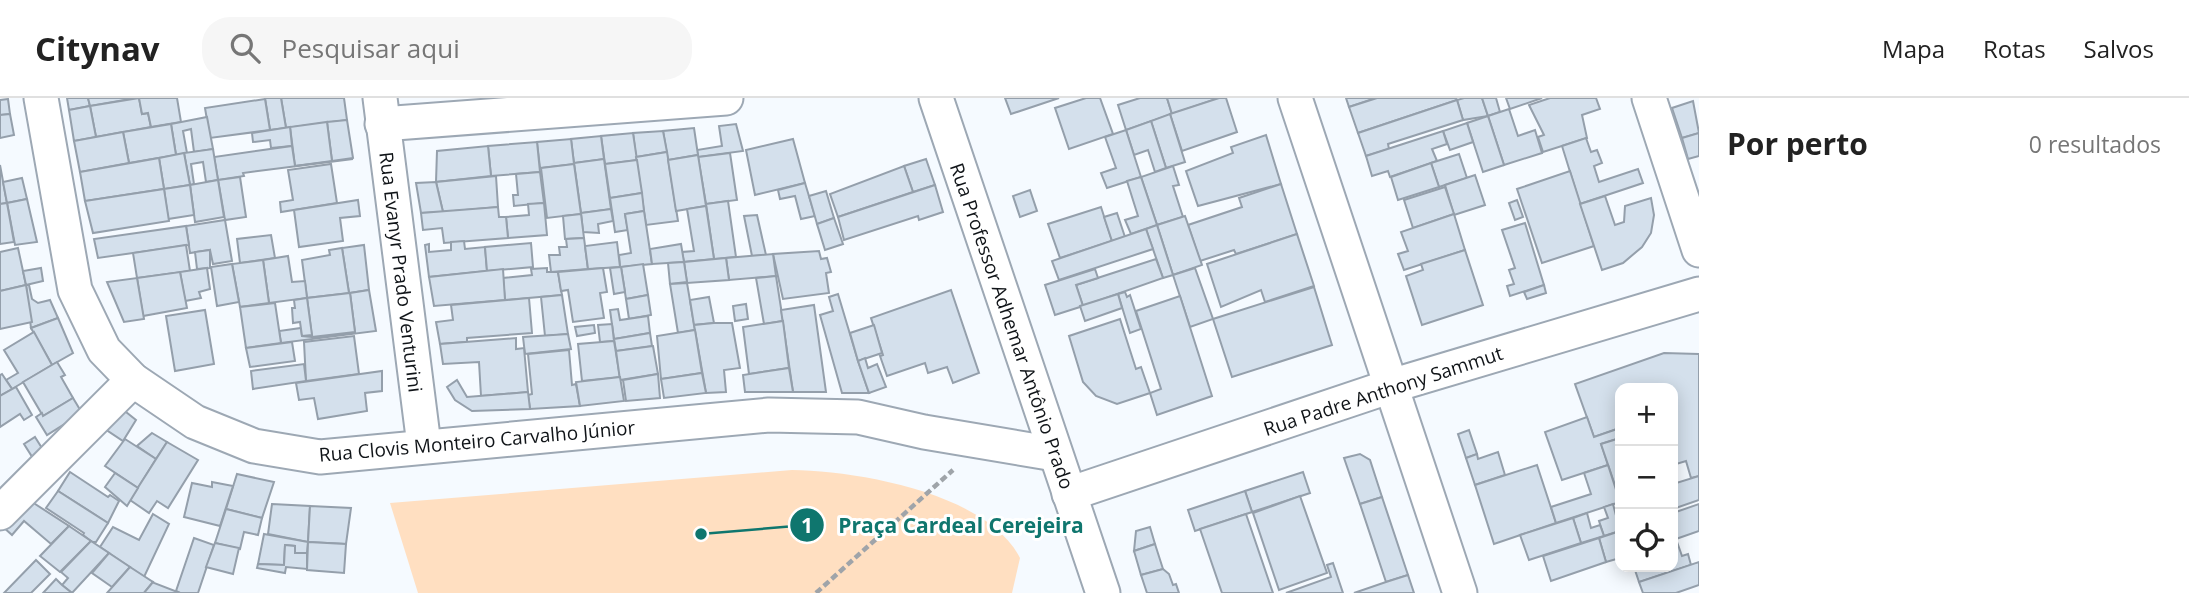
<!DOCTYPE html>
<html lang="pt">
<head>
<meta charset="utf-8">
<style>
	body { margin:0; font-family:"Open Sans",sans-serif; background:#f6f6f6; color:#222 }
	.controls { position:absolute; right:21px; bottom:21px; display:grid; overflow:hidden; border-radius:14px; box-shadow:0 4px 18px #0003 }
	.controls button { width:63px; height:63px; display:grid; place-items:center; padding:0; border:0; border-bottom:2px solid #e0e0e0; background:#fff; color:#222; font:35px sans-serif }
	.list { margin:0; padding:0; list-style:none }
	h2 { display:flex; justify-content:space-between; align-items:center; height:91px; margin:0; padding:0 28px; font-size:30px }
	h2 small { font-size:23px; font-weight:400; color:#767676 }
	.icon { flex:none; width:38px; height:38px; fill:none; stroke:currentColor; stroke-width:2; stroke-linecap:round; stroke-linejoin:round }
	.map { position:relative; flex:none; width:1699px; height:495px; overflow:hidden }
	header { display:flex; align-items:center; gap:42px; box-sizing:border-box; height:98px; padding:0 35px; background:#fff; border-bottom:2px solid #e0e0e0 }
	header strong { font-size:33px }
	nav { display:flex; gap:38px; margin-inline-start:auto; font-size:24px }
	.search { width:490px; height:63px; background:#f6f6f6; display:flex; align-items:center; gap:18px; box-sizing:border-box; padding:0 24px; border-radius:28px; color:#767676; font-size:26px }
	main { display:flex }
	aside { flex:1; background:#fff }
	.map>svg:first-child { display:block }
	.green { fill:#ffdfc1 }
	.building { fill:#d4e0ec; stroke:#949fab; stroke-width:2 }
	.lines { fill:none; stroke-linecap:round; stroke-linejoin:round }
	.minor-casing { stroke:#9da8b4; stroke-width:37 }
	.path { stroke:#9fa4a9; stroke-width:4.5; stroke-dasharray:7 3.5; stroke-linecap:butt }
	.minor { stroke:#fff; stroke-width:33 }
	.labels { text-anchor:middle; dominant-baseline:central; stroke-width:6; stroke-linejoin:round; paint-order:stroke }
	.street-label { font-size:19px; fill:#101418; stroke:#fff }
	.leader { fill:none; stroke:#0f766e; stroke-width:2.5 }
	.callout-dot { fill:#0f766e; stroke:#fff; stroke-width:2.5 }
	.mark-label { font-size:21px; text-anchor:middle; font-weight:bold; fill:#fff }
	.callout-label { font-size:21px; text-anchor:middle; font-weight:bold; fill:#0f766e; stroke:#fff; stroke-width:6; stroke-linejoin:round; paint-order:stroke }
</style>
</head>
<body>
<header>
<strong>Citynav</strong>
<div class="search"><svg class="icon" aria-label="search" viewBox="0 0 24 24"><circle cx="10" cy="10" r="6"/><path d="M15 15l6 6"/></svg>Pesquisar aqui</div>
<nav><a>Mapa</a><a>Rotas</a><a>Salvos</a></nav>
</header>
<main>
<div class="map">
<svg width="1699" height="495" viewBox="0 0 1699 495">
	<rect width="100%" height="100%" fill="#f5faff"/>
	<!-- green -->
	<path class="green" d="M792,372C858,373 987,395 1020,460L1012,495H418L390,405Z"/>
	<!-- building -->
	<g class="building">
		<path d="M67,0H88L90,8L69,12Z"/>
		<path d="M88,0H136L90,8Z"/>
		<path d="M139,0L142,16L148,15L151,29L96,39L90,8Z"/>
		<path d="M139,0H177L181,24L151,29L148,15L142,16Z"/>
		<path d="M281,0H344L347,22L286,30Z"/>
		<path d="M281,0L286,30L270,32L265,0Z"/>
		<path d="M1005,0H1059L1011,16Z"/>
		<path d="M1086,0H1100L1113,36L1069,51L1055,10Z"/>
		<path d="M1140,0H1167L1172,16L1126,32L1118,7Z"/>
		<path d="M1167,0H1219L1172,16Z"/>
		<path d="M1219,0H1226L1237,34L1182,53L1170,16Z"/>
		<path d="M1346,0H1373V1L1349,9Z"/>
		<path d="M1377,0H1456L1457,2L1358,35L1349,9Z"/>
		<path d="M1464,0H1482L1488,18L1463,22L1457,2Z"/>
		<path d="M1482,0H1496L1500,14L1488,18Z"/>
		<path d="M1506,0H1542L1510,11Z"/>
		<path d="M1550,0H1596L1600,11L1582,17L1587,40L1543,54L1538,39L1544,37L1529,7Z"/>
		<path d="M8,1L10,16L0,17V2Z"/>
		<path d="M265,1L270,32L210,40L205,10Z"/>
		<path d="M1457,2L1463,22L1388,46L1389,51L1366,58L1358,35Z"/>
		<path d="M1693,3L1699,35L1682,40L1672,10Z"/>
		<path d="M90,8L96,39L74,43L69,12Z"/>
		<path d="M1509,11L1518,38L1535,32L1542,55L1504,67L1488,18Z"/>
		<path d="M10,16L14,37L0,40V17Z"/>
		<path d="M1170,16L1185,64L1166,70L1151,23Z"/>
		<path d="M1488,18L1504,67L1483,74L1467,25Z"/>
		<path d="M207,19L213,51L194,54L191,31L183,33L187,55L176,57L171,26Z"/>
		<path d="M347,22L353,60L332,63L327,24Z"/>
		<path d="M1151,23L1166,70L1155,74L1148,52L1134,57L1126,32Z"/>
		<path d="M327,24L332,63L295,68L290,29Z"/>
		<path d="M1467,25L1473,44L1450,52L1443,33Z"/>
		<path d="M171,26L176,57L129,65L123,34Z"/>
		<path d="M736,26L743,53L698,59L697,52L722,48L719,28Z"/>
		<path d="M290,29L292,48L271,50L270,42L253,44L252,35Z"/>
		<path d="M694,30L698,57L668,62L663,33Z"/>
		<path d="M1126,32L1141,79L1107,90L1101,75L1116,70L1105,39Z"/>
		<path d="M663,33L667,54L636,59L633,35Z"/>
		<path d="M1443,33L1447,46L1432,51L1437,63L1390,79L1388,73L1372,78L1366,58Z"/>
		<path d="M123,34L129,65L80,74L74,43Z"/>
		<path d="M633,35L637,62L605,66L601,38Z"/>
		<path d="M1699,35V58L1688,61L1682,40Z"/>
		<path d="M1266,37L1281,86L1198,108L1186,73L1233,55L1231,49Z"/>
		<path d="M601,38L604,61L574,65L571,41Z"/>
		<path d="M1586,40L1591,54L1597,52L1602,65L1594,68L1599,84L1638,71L1643,85L1580,106L1562,48Z"/>
		<path d="M571,41L574,66L540,70L537,44Z"/>
		<path d="M793,41L805,85L755,97L746,52Z"/>
		<path d="M537,44L540,74L491,78L488,48Z"/>
		<path d="M292,48L295,68L353,61L243,75L244,78L218,82L214,59Z"/>
		<path d="M488,48L491,78L436,84L437,53Z"/>
		<path d="M213,51L218,82L206,84L203,64L191,66L194,86L190,87L184,55Z"/>
		<path d="M667,54L678,123L646,127L636,59Z"/>
		<path d="M184,55L190,87L164,91L159,60Z"/>
		<path d="M730,55L737,102L706,106L698,59Z"/>
		<path d="M1459,56L1467,80L1439,89L1431,65Z"/>
		<path d="M698,57L706,108L676,113L668,62Z"/>
		<path d="M159,60L164,91L85,103L80,74Z"/>
		<path d="M604,61L611,111L581,115L574,65Z"/>
		<path d="M926,61L935,87L913,94L904,68Z"/>
		<path d="M637,62L642,95L610,100L605,66Z"/>
		<path d="M1431,65L1439,89L1398,102L1391,79Z"/>
		<path d="M331,66L337,105L281,114L280,104L293,102L288,72Z"/>
		<path d="M574,66L581,116L547,120L541,70Z"/>
		<path d="M0,67L7,105L0,106Z"/>
		<path d="M904,68L913,94L838,119L830,96Z"/>
		<path d="M1173,68L1179,87L1173,88L1183,119L1157,127L1141,79Z"/>
		<path d="M1570,73L1594,148L1542,165L1517,91Z"/>
		<path d="M540,74L544,105L514,108L513,97H518L516,76Z"/>
		<path d="M1475,77L1485,107L1454,117L1445,87Z"/>
		<path d="M496,78L498,109L443,114L436,84Z"/>
		<path d="M240,79L246,119L225,122L218,82Z"/>
		<path d="M1141,79L1157,127L1131,136L1125,122L1138,118L1127,83Z"/>
		<path d="M22,80L27,101L7,105L3,84Z"/>
		<path d="M218,82L224,119L195,124L190,87Z"/>
		<path d="M436,84L443,114L421,115L416,85Z"/>
		<path d="M805,85L815,118L801,121L795,98L780,101L778,92Z"/>
		<path d="M1281,86L1297,136L1236,156L1234,152L1200,163L1188,127L1242,109L1239,100Z"/>
		<path d="M190,87L194,117L168,121L164,91Z"/>
		<path d="M935,87L943,114L919,122L918,118L844,142L838,119Z"/>
		<path d="M1445,89L1454,116L1413,130L1404,102Z"/>
		<path d="M164,91L169,123L93,135L85,103Z"/>
		<path d="M1030,92L1037,113L1020,119L1013,98Z"/>
		<path d="M826,93L834,120L817,126L809,98Z"/>
		<path d="M642,95L644,113L625,116L628,132L615,134L610,100Z"/>
		<path d="M1605,98L1615,127L1624,124L1625,108L1651,100L1654,117L1651,135L1642,149L1623,165L1602,172L1580,106Z"/>
		<path d="M27,101L37,144L15,147L7,105Z"/>
		<path d="M358,102L360,118L340,120L343,143L299,149L294,112Z"/>
		<path d="M1517,102L1523,119L1515,122L1509,105Z"/>
		<path d="M728,103L736,159L714,161L706,106Z"/>
		<path d="M7,105L14,144L0,146V106Z"/>
		<path d="M544,105L547,137L508,140L506,119L529,117L528,106Z"/>
		<path d="M706,108L714,161L684,164L682,154L694,153L687,111Z"/>
		<path d="M498,109L499,119H506L508,140L444,145L442,130L423,132L421,115Z"/>
		<path d="M1101,109L1112,143L1060,160L1048,126Z"/>
		<path d="M611,111L613,123L598,126L599,135L583,134L581,115Z"/>
		<path d="M644,113L652,166L620,169L619,157L631,155L625,116Z"/>
		<path d="M1117,115L1125,139L1112,143L1104,119Z"/>
		<path d="M581,116L584,140L565,141L563,118Z"/>
		<path d="M1454,116L1465,152L1404,172L1398,156L1408,153L1401,134Z"/>
		<path d="M757,117L766,157L752,158L744,118Z"/>
		<path d="M1185,118L1202,167L1173,177L1157,127Z"/>
		<path d="M834,120L843,146L825,152L817,126Z"/>
		<path d="M225,122L232,163L213,166L210,152L190,155L186,128Z"/>
		<path d="M1525,125L1544,187L1510,198L1507,188L1514,186L1509,172L1515,170L1502,132Z"/>
		<path d="M1157,127L1173,177L1163,180L1146,131Z"/>
		<path d="M186,128L189,147L98,160L94,141Z"/>
		<path d="M1146,131L1153,151L1059,182L1052,163Z"/>
		<path d="M1297,136L1314,188L1265,204L1261,192L1221,209L1207,166Z"/>
		<path d="M271,137L275,160L240,165L237,141Z"/>
		<path d="M584,140L588,171L551,174L549,157H560L559,149H567L566,141Z"/>
		<path d="M464,143L465,151L485,149L487,173L429,179L425,147L429,146V154L451,152V144Z"/>
		<path d="M617,144L620,169L588,171L585,148Z"/>
		<path d="M531,145L533,169L487,173L485,149Z"/>
		<path d="M681,146L684,164L652,166L650,151Z"/>
		<path d="M186,147L190,173L137,180L133,155Z"/>
		<path d="M364,147L369,192L349,195L342,150Z"/>
		<path d="M18,150L26,187L0,193V154Z"/>
		<path d="M342,150L349,195L307,200L302,162L330,157L329,152Z"/>
		<path d="M210,152V170L197,171L195,154Z"/>
		<path d="M1465,152L1483,207L1422,227L1406,178L1423,172L1421,166Z"/>
		<path d="M819,153L821,161L827,160L831,174L826,175L829,195L783,201L773,156Z"/>
		<path d="M773,156L776,178L729,182L726,160Z"/>
		<path d="M288,158L292,184L305,183L307,200L269,205L263,162Z"/>
		<path d="M726,160L729,182L687,185L684,164Z"/>
		<path d="M1156,161L1163,180L1083,208L1076,187Z"/>
		<path d="M263,162L269,205L240,209L232,166Z"/>
		<path d="M684,164L687,184L670,186L668,165Z"/>
		<path d="M232,166L239,204L217,208L211,169Z"/>
		<path d="M643,166L648,197L626,201L621,169Z"/>
		<path d="M621,169L625,194L614,196L610,170Z"/>
		<path d="M41,170L43,183L26,187L23,173Z"/>
		<path d="M207,170L210,191L199,194L201,200L185,203L180,174Z"/>
		<path d="M547,170V174H558L562,197L505,202L503,180L532,177L531,171Z"/>
		<path d="M603,170L607,194L600,195L604,220L573,224L568,192L561,193L558,174Z"/>
		<path d="M1195,170L1213,221L1190,229L1173,177Z"/>
		<path d="M503,171L505,202L434,208L429,179Z"/>
		<path d="M1095,171L1098,180L1076,187L1083,208L1055,217L1045,187Z"/>
		<path d="M180,174L187,210L143,218L137,180Z"/>
		<path d="M776,178L783,223L764,226L756,180Z"/>
		<path d="M137,180L144,221L124,224L107,184Z"/>
		<path d="M687,185L695,232L678,235L670,186Z"/>
		<path d="M26,187H29L32,201L38,205L50,202L58,220L31,230Z"/>
		<path d="M26,187L32,224L0,231V193Z"/>
		<path d="M1544,187L1546,195L1527,201L1524,194Z"/>
		<path d="M1314,189L1332,247L1232,279L1213,221Z"/>
		<path d="M369,192L376,233L281,245L279,233L301,230L302,238L312,239L355,234L350,195Z"/>
		<path d="M951,192L979,275L953,285L947,269L928,275L925,265L887,278L880,258L883,257L871,220Z"/>
		<path d="M1125,194L1127,199L1130,197L1141,231L1130,235L1118,196Z"/>
		<path d="M350,195L355,234L312,239L307,200Z"/>
		<path d="M838,196L858,263L869,295H842L820,217L833,213L829,199Z"/>
		<path d="M1118,196L1122,210L1085,223L1080,208Z"/>
		<path d="M562,197L568,236L545,238L541,199Z"/>
		<path d="M648,197L651,217L629,221L626,201Z"/>
		<path d="M1180,198L1212,298L1157,317L1150,295L1161,291L1136,213Z"/>
		<path d="M709,199L714,225L694,227L690,202Z"/>
		<path d="M307,200L312,237L302,238L300,224L293,225L292,210H295L294,202Z"/>
		<path d="M529,200L532,235L467,240V244L440,246L436,224L453,222L451,207Z"/>
		<path d="M275,205L281,245L246,250L240,209Z"/>
		<path d="M746,206L748,221L735,223L733,208Z"/>
		<path d="M814,207L826,294H793L781,212Z"/>
		<path d="M618,211L620,222L648,218L650,235L614,241L610,212Z"/>
		<path d="M205,212L214,266L175,273L166,218Z"/>
		<path d="M58,220L73,255L52,267L31,230Z"/>
		<path d="M1120,221L1136,271L1141,269L1150,295L1117,306L1096,298L1083,284L1069,238Z"/>
		<path d="M783,223L789,270L749,276L743,229Z"/>
		<path d="M714,225H732L740,270L724,272L726,294L706,295L694,227Z"/>
		<path d="M612,226L614,243L600,244L598,227Z"/>
		<path d="M594,227L595,235L577,238L575,229Z"/>
		<path d="M874,227L882,255L858,263L850,235Z"/>
		<path d="M695,232L702,275L661,281L657,238Z"/>
		<path d="M34,234L52,267L12,291L6,282L18,275L4,252Z"/>
		<path d="M650,235L652,248L616,253L614,241Z"/>
		<path d="M568,236L571,251L525,256L523,239Z"/>
		<path d="M354,238L359,276L306,283L304,244Z"/>
		<path d="M516,240V251L524,250L528,294L481,298L479,264L443,266L440,246Z"/>
		<path d="M614,243L620,279L582,283L578,246Z"/>
		<path d="M292,244L295,263L250,269L246,250Z"/>
		<path d="M653,248L658,276L620,282L616,253Z"/>
		<path d="M569,252L572,287L576,286L580,308L530,311L528,297L532,296L528,256Z"/>
		<path d="M1664,255L1699,256V378L1691,380L1686,363L1673,367V290H1620V330L1594,339L1575,286Z"/>
		<path d="M865,260L868,270L877,266L886,289L869,295L858,263Z"/>
		<path d="M57,264L65,277L61,279L73,300L43,318L23,284Z"/>
		<path d="M304,266L306,283L253,291L251,273Z"/>
		<path d="M789,270L793,294H745L743,277Z"/>
		<path d="M382,273V293L365,295L367,313L318,321L314,300L299,302L296,285Z"/>
		<path d="M702,275L706,295L664,300L661,281Z"/>
		<path d="M2,276L12,291L0,298V277Z"/>
		<path d="M658,276L660,300L626,303L623,282Z"/>
		<path d="M620,279L624,303L580,308L576,284Z"/>
		<path d="M457,282L467,299L528,294L530,311L472,313L455,302L447,289Z"/>
		<path d="M16,289L32,317L24,322L20,316L0,329V298Z"/>
		<path d="M73,300L82,315L47,337L36,319L42,315L43,318Z"/>
		<path d="M121,310L136,322L123,343L102,329Z"/>
		<path d="M1587,319L1594,339L1620,330V340L1601,346L1608,367L1562,382L1545,334Z"/>
		<path d="M1469,332L1477,356L1466,360L1458,336Z"/>
		<path d="M152,335L167,344L156,361L137,348Z"/>
		<path d="M35,339L45,355L36,365L24,346Z"/>
		<path d="M1620,340V402L1601,346Z"/>
		<path d="M125,341L156,361L138,390L105,368Z"/>
		<path d="M167,344L198,362L168,410L157,403L149,415L130,402Z"/>
		<path d="M1498,354L1505,377L1475,387L1466,360L1477,356L1478,361Z"/>
		<path d="M1360,356L1370,362L1382,399L1360,406L1344,360Z"/>
		<path d="M1537,367L1556,425L1494,446L1475,387Z"/>
		<path d="M1608,367L1620,404L1556,425L1551,409L1591,396L1584,375Z"/>
		<path d="M70,374L108,399L110,397L119,403L108,425L58,393Z"/>
		<path d="M1303,374L1310,395L1252,414L1245,393Z"/>
		<path d="M115,375L138,390L127,408L105,389Z"/>
		<path d="M237,376L274,384L262,420L226,411Z"/>
		<path d="M1699,378V402L1673,411V386Z"/>
		<path d="M212,384L233,388L220,428L184,419L192,385L212,389Z"/>
		<path d="M58,393L108,425L96,444H92L83,437L84,435L46,410Z"/>
		<path d="M1245,393L1252,414L1195,433L1188,412Z"/>
		<path d="M1300,398L1327,475L1279,492L1253,415Z"/>
		<path d="M1382,399L1408,477L1386,484L1360,406Z"/>
		<path d="M29,402L69,428L51,446L24,423L12,437L2,428Z"/>
		<path d="M272,406L310,408L308,444L268,436Z"/>
		<path d="M1613,406L1620,433L1604,438L1599,423L1608,420L1604,409Z"/>
		<path d="M1699,406V433L1673,442V415Z"/>
		<path d="M310,408L351,410L346,446L308,444Z"/>
		<path d="M226,411L262,420L258,437L244,434L240,451L215,445Z"/>
		<path d="M1587,415L1591,430L1600,427L1604,438L1581,445L1573,420Z"/>
		<path d="M153,416L169,426L144,479L100,449L113,429L139,442Z"/>
		<path d="M1246,416L1273,495H1222L1200,431Z"/>
		<path d="M1573,420L1581,445L1529,462L1520,437Z"/>
		<path d="M69,428L91,443L60,474L40,458Z"/>
		<path d="M1150,429L1155,446L1134,453L1136,433Z"/>
		<path d="M1620,433V460L1606,464L1599,440Z"/>
		<path d="M264,436L308,444L307,455H295V448L285,447L284,467L258,466Z"/>
		<path d="M194,440L214,447L198,495H180L176,493Z"/>
		<path d="M1599,440L1606,464L1551,483L1543,458Z"/>
		<path d="M1676,441L1682,458L1688,456L1691,467L1639,484L1634,469H1673V442Z"/>
		<path d="M91,443L109,455L72,495L62,487L68,480L61,474Z"/>
		<path d="M308,444L346,446L344,475L307,472Z"/>
		<path d="M215,445L239,450L233,476L206,469Z"/>
		<path d="M1155,446L1163,471L1141,477L1134,453Z"/>
		<path d="M285,447L295,448V455H307V471L286,469L285,475L257,470L258,466L284,467Z"/>
		<path d="M109,455L130,469L112,489L92,475Z"/>
		<path d="M36,462L50,476L31,495H4Z"/>
		<path d="M1699,464V487L1676,495H1643L1639,484Z"/>
		<path d="M1333,465L1343,495H1286L1331,479L1327,467Z"/>
		<path d="M130,469L153,484L144,495H107Z"/>
		<path d="M1163,471L1169,476L1173,487L1176,486L1179,495H1147L1141,477Z"/>
		<path d="M1408,477L1414,495H1354L1386,484Z"/>
		<path d="M56,481L62,487L72,495H43Z"/>
		<path d="M153,484L154,485L180,495H144Z"/>
	</g>
	<g class="lines">
		<defs>
			<g id="minor">
				<path d="M41,0L75,192L104,252L133,282L195,324L254,348L320,359L769,317L858,319L924,334L1055,356"/>
				<path d="M380,0L424,347"/>
				<path d="M936,0L1103,495"/>
				<path d="M1295,0L1460,495"/>
				<path d="M1649,0L1699,152"/>
				<path d="M382,26L726,0"/>
				<path d="M1069,396L1391,288L1699,196"/>
				<path d="M0,415L133,282"/>
			</g>
		</defs>
		<!-- minor casing -->
		<use href="#minor" class="minor-casing"/>
		<!-- path -->
		<path class="path" d="M816,495L953,372"/>
		<!-- minor -->
		<use href="#minor" class="minor"/>
	</g>
	<g class="labels">
		<!-- street labels -->
		<g class="street-label">
			<text transform="translate(401 174) rotate(83)">Rua Evanyr Prado Venturini</text>
			<text transform="translate(1012 228) rotate(71)">Rua Professor Adhemar Antônio Prado</text>
			<text transform="translate(1383 293) rotate(-18)">Rua Padre Anthony Sammut</text>
			<text transform="translate(477 343) rotate(-5)">Rua Clovis Monteiro Carvalho Júnior</text>
		</g>
	</g>
	<!-- callouts -->
	<path class="leader" d="M701 436L807 427"/>
	<g class="callout-dot">
		<circle cx="701" cy="436" r="7"/>
		<circle cx="807" cy="427" r="18"/>
	</g>
	<g class="mark-label">
		<text x="807" y="435">1</text>
	</g>
	<g class="callout-label">
		<text x="961" y="435">Praça Cardeal Cerejeira</text>
	</g>
</svg>
<div class="controls">
<button>+</button>
<button>−</button>
<button><svg class="icon" aria-label="locate" viewBox="0 0 24 24"><circle cx="12" cy="12" r="6"/><path d="M12 2v4M12 18v4M2 12h4M18 12h4"/></svg></button>
</div>
</div>
<aside>
<h2>Por perto<small>0 resultados</small></h2>
<ul class="list">
</ul>
</aside>
</main>
</body>
</html>
